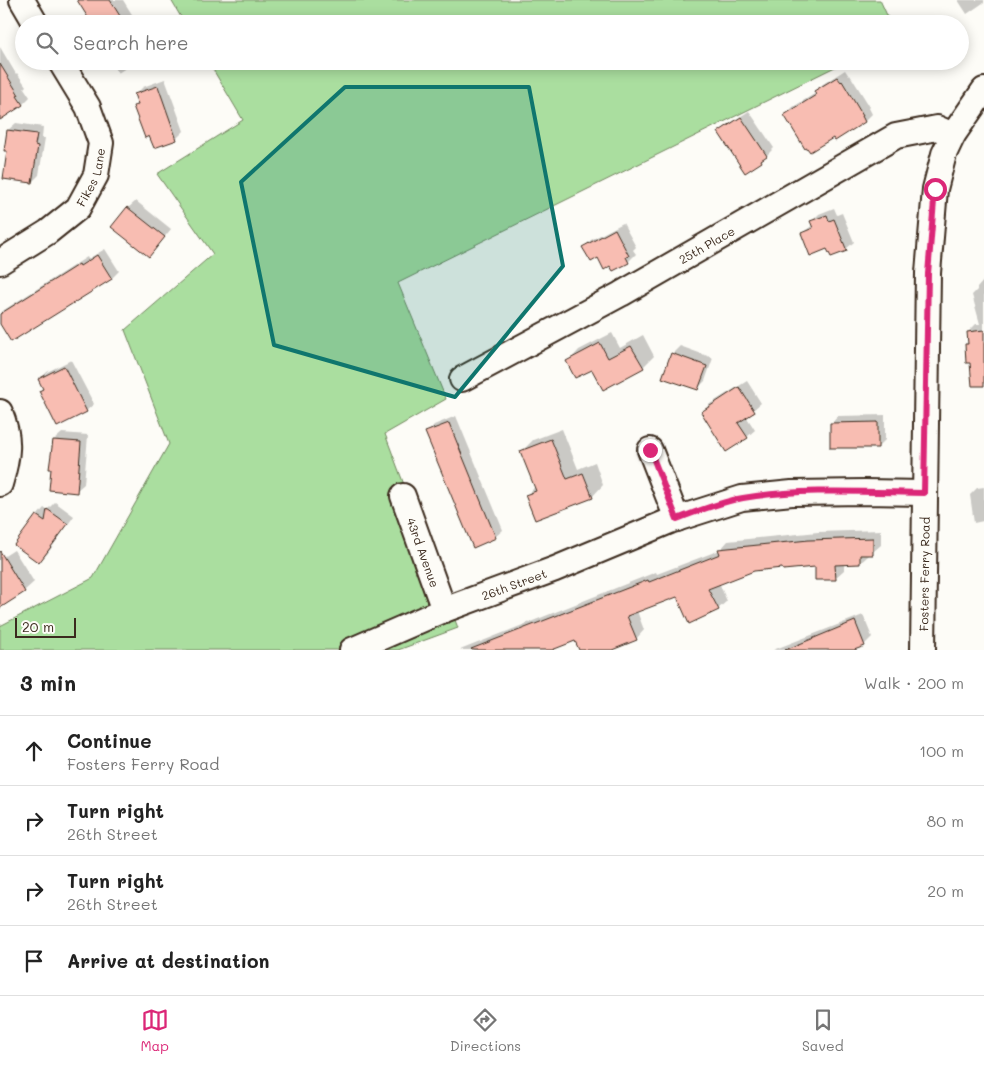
<!DOCTYPE html>
<html lang="en">
<head>
<meta charset="utf-8">
<style>
	body { margin:0; font-family:Mali,sans-serif; background:#f2f2f2; color:#222 }
	.scale { position:absolute; left:15px; bottom:12px; width:61px; box-sizing:border-box; padding-left:5px; border:2px solid #3b2a1e; border-top:0; font-size:14px; line-height:18px; white-space:nowrap; color:#3b2a1e; -webkit-text-stroke:4px #fdfcf7; paint-order:stroke }
	.stop { position:absolute; width:15px; height:15px; margin:-11px; border:4px solid #db2777; border-radius:50%; background:#fff }
	.stop.end { background:#db2777; border-color:#fff; box-shadow:0 1px 5px #0008 }
	.list { margin:0; padding:0; list-style:none }
	h2 { display:flex; justify-content:space-between; align-items:center; height:65px; margin:0; padding:0 20px; font-size:21px }
	h2 small { font-size:16px; font-weight:400; color:#767676 }
	.list li { display:grid; grid-template-columns:32px 1fr auto; gap:15px; align-items:center; box-sizing:border-box; height:70px; padding:0 20px; border-top:1px solid #e0e0e0 }
	.list b { display:block; font-size:19px; white-space:nowrap }
	.list p { margin:0; font-size:16px; white-space:nowrap; color:#767676 }
	.list em { font-size:16px; font-style:normal; color:#767676 }
	.icon { flex:none; width:28px; height:28px; fill:none; stroke:currentColor; stroke-width:2; stroke-linecap:round; stroke-linejoin:round }
	.map { position:relative; flex:none; width:984px; height:650px; overflow:hidden }
	.search { position:absolute; background:#fff; box-shadow:0 2px 12px #0003; left:15px; right:15px; top:15px; height:55px; display:flex; align-items:center; gap:12px; box-sizing:border-box; padding:0 18px; border-radius:28px; color:#767676; font-size:19px }
	.sheet { height:345px; background:#fff }
	nav { display:flex; justify-content:space-around; align-items:center; box-sizing:border-box; height:70px; border-top:1px solid #e0e0e0; background:#fff; font-size:14px; color:#767676 }
	nav a { display:grid; justify-items:center; gap:2px }
	nav .on { color:#db2777 }
	.map>svg:first-child { display:block }
	.green { fill:#aade9f; stroke:#72845e }
	.shadow { fill:#0003 }
	.building { fill:#f8bdb2; stroke:#3b2a1e }
	.lines { fill:none; stroke-linecap:round; stroke-linejoin:round }
	.minor-casing { stroke:#3b2a1e; stroke-width:28 }
	.minor { stroke:#fdfcf7; stroke-width:24 }
	.route { stroke:#db2777; stroke-width:6 }
	.marked { fill:#0f766e; fill-opacity:0.2; stroke:#0f766e; stroke-width:4; stroke-linejoin:round }
	.labels { text-anchor:middle; dominant-baseline:central; stroke-width:4.5; stroke-linejoin:round; paint-order:stroke }
	.street-label { font-size:12px; fill:#3b2a1e; stroke:#fdfcf7 }
</style>
</head>
<body>
<div class="map">
<svg width="984" height="650" viewBox="0 0 984 650">
	<rect width="100%" height="100%" fill="#fdfcf7"/>
	<filter id="ink" filterUnits="userSpaceOnUse"><feTurbulence type="fractalNoise" baseFrequency=".02" numOctaves="2"/><feDisplacementMap in="SourceGraphic" scale="10" xChannelSelector="R" yChannelSelector="G"/><feConvolveMatrix kernelMatrix="1 2 1 2 8 2 1 2 1" color-interpolation-filters="sRGB"/></filter>
	<g filter="url(#ink)">
		<!-- green -->
		<g class="green">
			<path d="M171,0H880L891,24H185Z"/>
			<path d="M208,61H847L398,283L446,399L385,434L458,628L398,650H0V626L93,578L169,444L125,330L213,254L157,174L243,120Z"/>
		</g>
		<!-- shadow -->
		<g class="shadow">
			<path d="M78,0H123L138,24H94Z"/>
			<path d="M958,0H984V4L983,3L967,14Z"/>
			<path d="M0,47L16,74L17,73L26,86L24,88L30,97L23,104L0,118Z"/>
			<path d="M111,61H137L118,73Z"/>
			<path d="M845,70L849,76L850,75L870,107L869,108L872,114L865,121L785,115L793,107L816,93L815,91L823,84Z"/>
			<path d="M165,79L184,131L176,139L135,107L139,103L135,95L143,87Z"/>
			<path d="M749,111L774,148L761,161L720,132L727,125Z"/>
			<path d="M16,123L43,127L42,138H45L39,175L32,182L8,150V130Z"/>
			<path d="M136,201L171,229L149,256L128,208Z"/>
			<path d="M834,208L837,215L842,213L854,242L846,249L828,247L802,233L813,225L811,222L819,214Z"/>
			<path d="M623,223L636,247L633,250L636,254L628,262L611,264L584,247L591,240Z"/>
			<path d="M105,249L119,271L112,278L12,340L0,322V314L4,310L87,257L88,259Z"/>
			<path d="M984,280V371L971,362L966,344L969,341L968,332L976,324H980L972,295L977,290V288Z"/>
			<path d="M612,333L620,348L643,335L654,356L643,367L568,362L579,350Z"/>
			<path d="M680,346L713,358L705,381L698,388L672,354Z"/>
			<path d="M71,360L94,404L86,411L40,391L44,388L40,379L47,372Z"/>
			<path d="M747,381L761,403L746,416L755,430L747,437L702,412L710,404Z"/>
			<path d="M885,415V440L878,447L831,424L838,416Z"/>
			<path d="M456,416L503,530L495,537L427,433L434,425Z"/>
			<path d="M562,429L578,469L595,462L603,485L592,497L527,495L535,487L522,451L533,440Z"/>
			<path d="M62,433L88,435L84,484L76,491L54,440Z"/>
			<path d="M984,487V528L983,521L974,523L970,495L977,488Z"/>
			<path d="M55,502L74,516L47,554L39,562L37,516L44,508L47,510Z"/>
			<path d="M881,530V545L860,563L844,564V570L835,578L816,566L754,570L719,583L727,601L718,609L677,595L637,611L644,630L636,639L608,650H580L576,639L549,650H460L656,572L657,574L720,550L728,541L818,532Z"/>
			<path d="M14,550L34,582L24,591L0,606V559Z"/>
			<path d="M863,615L872,637L864,645L851,650H773Z"/>
		</g>
		<!-- building -->
		<g class="building">
			<path d="M77,0H110L125,24H92Z"/>
			<path d="M0,64L19,95L17,96L23,105L0,120Z"/>
			<path d="M837,77L841,82L842,81L863,116H862L865,122L835,141L833,138L810,152L807,148L805,149L784,115L816,95L814,91Z"/>
			<path d="M158,86L177,140L154,148L149,136L145,138L133,106L138,105L134,94Z"/>
			<path d="M741,117L767,156L761,160L762,162L745,173L718,132Z"/>
			<path d="M7,130L37,134L35,145L38,146L32,183L3,179L7,151H4Z"/>
			<path d="M127,207L165,237L149,257L111,227Z"/>
			<path d="M827,215L829,221L834,219L847,251L831,257L827,249L810,256L801,233L813,228L810,221Z"/>
			<path d="M615,229L629,256L626,257L629,263L613,271L610,266L604,270L598,258L591,262L582,247Z"/>
			<path d="M97,255L112,279L11,342L0,324V314L79,264L80,266Z"/>
			<path d="M984,330V386H972L970,363H966L965,344H968L967,332Z"/>
			<path d="M600,343L608,358L631,346L644,368L603,390L592,370L575,378L566,361Z"/>
			<path d="M671,353L707,366L698,390L662,378Z"/>
			<path d="M64,366L87,412L57,427L39,391L43,389L38,379Z"/>
			<path d="M739,387L755,412L738,423L748,438L726,452L701,412Z"/>
			<path d="M878,422V448H830V423Z"/>
			<path d="M449,423L496,538L473,548L425,432Z"/>
			<path d="M551,439L567,479L583,473L593,498L535,520L525,495L536,491L520,451Z"/>
			<path d="M53,440L81,442L77,493L49,490L51,469H49Z"/>
			<path d="M47,509L68,524L39,563L14,545L36,515L45,521Z"/>
			<path d="M873,538V555H860V564L835,565L836,580H815V567L783,570L782,568L754,571L708,589L719,610L689,624L677,597L627,616L637,640L612,650H579L575,641L552,650H472L471,649L648,580L649,582L720,554L718,549L809,540Z"/>
			<path d="M0,551L25,592L0,608Z"/>
			<path d="M855,621L865,646L854,650H785Z"/>
		</g>
		<g class="lines">
			<defs>
				<g id="minor">
					<path d="M22,0L36,24"/>
					<path id="s1" d="M0,262L48,232L78,208L96,175L101,143L88,107L60,61"/>
					<path id="s2" d="M462,379L621,294L896,136L937,128L953,135"/>
					<path d="M0,412C11,439 8,457 0,484"/>
					<path d="M650,450L677,519"/>
					<path id="s3" d="M403,496L444,610"/>
					<path id="s4" d="M352,650L444,610L555,569L670,521L742,498L792,493L865,492L924,493"/>
					<path id="s5" d="M923,650L928,273L935,189L944,154L953,135L984,90"/>
				</g>
			</defs>
			<!-- minor casing -->
			<use href="#minor" class="minor-casing"/>
			<!-- minor -->
			<use href="#minor" class="minor"/>
		</g>
	</g>
	<g class="lines" filter="url(#ink)">
		<!-- route -->
		<path class="route" d="M650,450L677,519C698,511 720,502 743,498C802,488 865,492 924,493L928,274L935,189"/>
	</g>
	<!-- marked area -->
	<path class="marked" d="M345,87H529L563,266L455,397L274,345L241,182Z"/>
	<g class="labels">
		<!-- street labels -->
		<g class="street-label">
			<text stroke="none"><textPath href="#s1" startOffset="129">Fikes Lane</textPath></text>
			<text stroke="none"><textPath href="#s2" startOffset="279">25th Place</textPath></text>
			<text stroke="none"><textPath href="#s3" startOffset="60">43rd Avenue</textPath></text>
			<text stroke="none"><textPath href="#s5" startOffset="76">Fosters Ferry Road</textPath></text>
			<text stroke="none"><textPath href="#s4" startOffset="175">26th Street</textPath></text>
		</g>
	</g>
</svg>
<div class="scale">20 m</div>
<div class="stop" style="left:935px;top:189px"></div>
<div class="stop end" style="left:650px;top:450px"></div>
<div class="search"><svg class="icon" aria-label="search" viewBox="0 0 24 24"><circle cx="10" cy="10" r="6"/><path d="M15 15l6 6"/></svg>Search here</div>
</div>
<section class="sheet">
<h2>3 min<small>Walk · 200 m</small></h2>
<ul class="list">
<li><svg class="icon" aria-label="ahead" viewBox="0 0 24 24"><path d="M12 20V5M6 11l6-6 6 6"/></svg><div><b>Continue</b><p>Fosters Ferry Road</p></div><em>100 m</em></li>
<li><svg class="icon" aria-label="right" viewBox="0 0 24 24"><path d="M7 20v-9h11M14 6l5 5-5 5"/></svg><div><b>Turn right</b><p>26th Street</p></div><em>80 m</em></li>
<li><svg class="icon" aria-label="right" viewBox="0 0 24 24"><path d="M7 20v-9h11M14 6l5 5-5 5"/></svg><div><b>Turn right</b><p>26th Street</p></div><em>20 m</em></li>
<li><svg class="icon" aria-label="arrive" viewBox="0 0 24 24"><path d="M6 21V4h12l-3 4 3 4H6"/></svg><div><b>Arrive at destination</b></div></li>
</ul>
</section>
<nav>
<a class="on"><svg class="icon" aria-label="map" viewBox="0 0 24 24"><path d="M3 6l6-2 6 2 6-2v14l-6 2-6-2-6 2zM9 4v14M15 6v14"/></svg>Map</a>
<a><svg class="icon" aria-label="directions" viewBox="0 0 24 24"><path d="M12 3l9 9-9 9-9-9zM9 14v-3h6M13 9l2 2-2 2"/></svg>Directions</a>
<a><svg class="icon" aria-label="saved" viewBox="0 0 24 24"><path d="M7 4h10v16l-5-4-5 4z"/></svg>Saved</a>
</nav>
</body>
</html>
